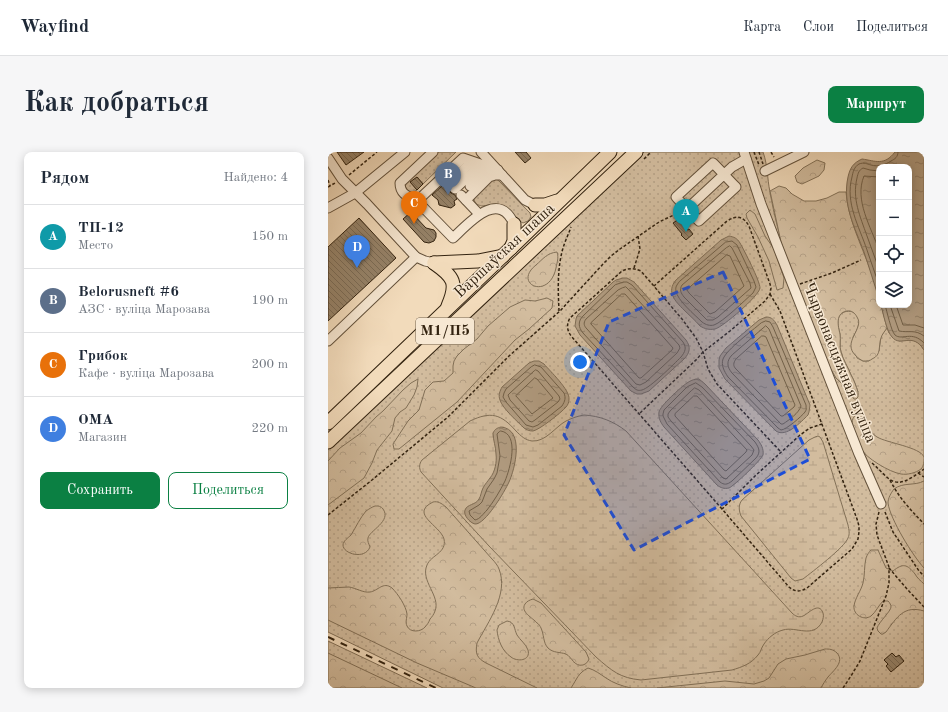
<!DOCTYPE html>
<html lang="ru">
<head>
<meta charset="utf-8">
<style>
	body { margin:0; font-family:"Old Standard TT",serif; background:#f6f6f7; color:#1f2937 }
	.controls { position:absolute; right:12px; top:12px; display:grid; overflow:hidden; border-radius:8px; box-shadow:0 2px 10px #0003 }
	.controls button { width:36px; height:36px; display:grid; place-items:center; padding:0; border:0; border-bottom:1px solid #e0e1e3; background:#fff; color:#1f2937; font:20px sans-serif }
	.you { position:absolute; left:252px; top:210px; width:14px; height:14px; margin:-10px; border:3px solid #fff; border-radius:50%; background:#1a73e8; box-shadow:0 0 0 6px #1a73e833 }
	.badge { display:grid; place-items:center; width:26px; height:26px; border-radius:50%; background:#0b8043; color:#fff; font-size:13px; font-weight:700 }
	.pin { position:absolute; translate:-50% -33px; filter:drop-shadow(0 1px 2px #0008) }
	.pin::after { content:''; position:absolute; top:21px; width:14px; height:12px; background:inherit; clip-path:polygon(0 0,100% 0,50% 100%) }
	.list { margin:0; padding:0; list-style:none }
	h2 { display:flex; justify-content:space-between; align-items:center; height:52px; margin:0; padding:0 16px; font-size:17px }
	h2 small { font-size:13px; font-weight:400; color:#747a83 }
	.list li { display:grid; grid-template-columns:26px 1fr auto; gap:12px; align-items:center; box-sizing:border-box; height:64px; padding:0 16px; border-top:1px solid #e0e1e3 }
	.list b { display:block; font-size:15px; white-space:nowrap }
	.list p { margin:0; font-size:13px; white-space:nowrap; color:#747a83 }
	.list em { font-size:13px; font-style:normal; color:#747a83 }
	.actions { display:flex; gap:8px; padding:12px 16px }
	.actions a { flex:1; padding:9px 0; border:1px solid #0b8043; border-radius:8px; text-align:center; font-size:14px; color:#0b8043 }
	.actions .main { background:#0b8043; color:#fff }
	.icon { flex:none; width:22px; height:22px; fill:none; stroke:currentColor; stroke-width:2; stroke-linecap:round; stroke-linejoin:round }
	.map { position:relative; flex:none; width:596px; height:536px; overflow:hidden; border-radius:8px }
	header { display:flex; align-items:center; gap:24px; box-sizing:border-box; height:56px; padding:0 20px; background:#fff; border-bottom:1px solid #e0e1e3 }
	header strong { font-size:19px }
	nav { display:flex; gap:22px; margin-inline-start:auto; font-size:14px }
	.intro { display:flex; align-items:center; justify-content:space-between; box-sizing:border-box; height:96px; padding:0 24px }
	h1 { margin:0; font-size:28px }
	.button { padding:10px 18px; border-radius:8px; background:#0b8043; color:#fff; font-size:14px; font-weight:700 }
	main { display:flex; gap:24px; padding:0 24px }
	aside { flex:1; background:#fff; border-radius:8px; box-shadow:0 2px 10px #0003 }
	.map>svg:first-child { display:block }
	.green { fill:url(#green-dots); stroke:#827057 }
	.forest { fill:url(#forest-crowns); stroke:#827057 }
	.wetland { fill:url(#wetland-marsh); stroke:#827057 }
	.water { fill:url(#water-ripples); stroke:#7f6c54 }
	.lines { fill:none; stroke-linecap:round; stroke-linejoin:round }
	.shore { stroke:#726048; stroke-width:1 }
	.building { fill:url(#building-back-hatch); stroke:#332310 }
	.minor-casing { stroke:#63513b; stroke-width:11 }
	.highway-casing { stroke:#332310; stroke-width:15 }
	.path { stroke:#332310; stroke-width:1.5; stroke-dasharray:3 2; stroke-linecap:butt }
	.minor { stroke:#f7e8d3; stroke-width:9 }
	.highway { stroke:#f2dbbb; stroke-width:13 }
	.rail { stroke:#332310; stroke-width:2; stroke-dasharray:7 7; stroke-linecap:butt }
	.marked { fill:#1d4ed8; fill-opacity:0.2; stroke:#1d4ed8; stroke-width:3; stroke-dasharray:8 5; stroke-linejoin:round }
	.labels { text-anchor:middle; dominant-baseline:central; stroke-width:3; stroke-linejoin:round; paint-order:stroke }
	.shield { fill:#f7e8d3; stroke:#6e5e4a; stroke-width:1 }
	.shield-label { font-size:15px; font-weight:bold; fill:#332310 }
	.street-label { font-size:16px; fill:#332310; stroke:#f7e8d3 }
</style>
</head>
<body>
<header>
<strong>Wayfind</strong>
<nav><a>Карта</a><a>Слои</a><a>Поделиться</a></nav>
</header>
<div class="intro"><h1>Как добраться</h1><a class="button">Маршрут</a></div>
<main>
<aside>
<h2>Рядом<small>Найдено: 4</small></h2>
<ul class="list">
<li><span class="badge" style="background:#0f9aa8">A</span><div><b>ТП-12</b><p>Место</p></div><em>150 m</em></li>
<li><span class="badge" style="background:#5c6f8a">B</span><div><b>Belorusneft #6</b><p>АЗС · вуліца Марозава</p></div><em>190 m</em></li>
<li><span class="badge" style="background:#e8710a">C</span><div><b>Грибок</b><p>Кафе · вуліца Марозава</p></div><em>200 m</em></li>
<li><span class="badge" style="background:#3f7fe0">D</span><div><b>ОМА</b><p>Магазин</p></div><em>220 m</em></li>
</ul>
<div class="actions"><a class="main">Сохранить</a><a>Поделиться</a></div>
</aside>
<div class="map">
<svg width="596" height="536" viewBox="0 0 596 536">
	<defs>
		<pattern id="green-dots" width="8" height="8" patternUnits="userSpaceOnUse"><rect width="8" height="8" fill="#d2bc9e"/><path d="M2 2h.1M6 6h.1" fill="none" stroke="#b5a187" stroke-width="1.8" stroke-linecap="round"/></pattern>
		<pattern id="forest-crowns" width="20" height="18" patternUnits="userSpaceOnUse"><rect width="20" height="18" fill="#d2bc9e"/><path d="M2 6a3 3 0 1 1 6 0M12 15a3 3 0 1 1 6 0" fill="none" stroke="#b5a187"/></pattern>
		<pattern id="wetland-marsh" width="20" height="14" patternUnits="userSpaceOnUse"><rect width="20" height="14" fill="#d2bc9e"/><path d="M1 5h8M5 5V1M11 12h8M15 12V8" fill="none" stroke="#b5a187"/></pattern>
		<pattern id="water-ripples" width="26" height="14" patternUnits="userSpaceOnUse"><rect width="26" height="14" fill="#b19c81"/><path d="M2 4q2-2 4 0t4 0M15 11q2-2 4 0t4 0" fill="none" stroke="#917f68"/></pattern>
		<pattern id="building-back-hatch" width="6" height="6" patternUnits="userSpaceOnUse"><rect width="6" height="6" fill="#968369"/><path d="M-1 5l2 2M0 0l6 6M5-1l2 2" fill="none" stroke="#7b6b55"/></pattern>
	</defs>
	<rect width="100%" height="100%" fill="#f2dbbb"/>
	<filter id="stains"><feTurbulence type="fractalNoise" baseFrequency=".005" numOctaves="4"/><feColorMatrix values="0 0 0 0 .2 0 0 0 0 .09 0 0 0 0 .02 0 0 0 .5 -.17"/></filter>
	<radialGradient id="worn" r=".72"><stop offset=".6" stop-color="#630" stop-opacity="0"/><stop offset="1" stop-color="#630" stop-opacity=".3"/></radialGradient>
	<!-- green -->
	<g class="green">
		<path d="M109,0H128L95,32L89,25L83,30L89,38L84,41C80,40 79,38 77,34L79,30Z"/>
		<path d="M316,0H435C440,14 439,26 442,40C446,63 452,87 460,109L508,226L520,238L530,240C528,234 526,228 523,223C520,215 515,208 513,200C511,194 513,188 512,182C510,174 507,164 516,160C519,159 522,159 525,160C535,166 530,177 525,185L529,206L535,209H541L551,199L553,184L559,176L561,181L571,189C584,187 589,187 596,198V536H115L0,480V297L212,97Z"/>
		<path d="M167,26L171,29L202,61L203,65L200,69L195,71C185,67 181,54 170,52C165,51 159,54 154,54C153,54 148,52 148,52L146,48V44L162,28Z"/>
		<path d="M0,489L99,536H0Z"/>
	</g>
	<!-- forest -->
	<g class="forest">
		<path d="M489,8L497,11L496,18L491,24L474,32L469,30L467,24L475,16Z"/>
		<path d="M451,34L458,36L464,42L476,49H488L499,46L511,40H518C520,67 533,92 542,117C546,128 551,141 551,153H553L559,176C557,179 554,182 553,186C550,194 554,203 544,207C542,209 539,209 535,209C533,208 530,206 528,204C513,190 537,177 529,165C527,161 523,158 519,159C507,161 510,174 512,182C513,188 511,194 513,200C515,208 520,215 523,223C526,228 528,234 530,240V245L528,247H526L517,234L508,226L501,214L460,109L453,90L442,39Z"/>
		<path d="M422,58L427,62L437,84L446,97L456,126L455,136L449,138L441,109L430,85L419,66L418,62Z"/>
		<path d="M229,100C231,106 229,110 228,116C221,149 184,132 208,113C215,107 219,101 229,100Z"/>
		<path d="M219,146L225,149L224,156L201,177L187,188L129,250L71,297H66L65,292L80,269L91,258L97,238L105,230L116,229L125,221V214L126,209L129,204L136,197L149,187L160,174L182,155L197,148L207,149Z"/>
		<path d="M90,227L89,235L86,243L78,256L72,260L67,266L64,279L49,298L44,311L36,326L0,353V309L12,296L33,281L48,265L55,259L75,238L83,231Z"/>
		<path d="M531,261L535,262C541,270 539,279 549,285C559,291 592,295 596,305C596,309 596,314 593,317C588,321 579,323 573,322C561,320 538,306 532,296C529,291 528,284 526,278C523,271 523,265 531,261Z"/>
		<path d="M596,329V416C585,404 562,367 560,351C560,346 563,341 566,337C575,330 587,334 596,329Z"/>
		<path d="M105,350C110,349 113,351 118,355L164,407C167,410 170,414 171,417C181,442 160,470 149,491C147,502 149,506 158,511L209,536H148L89,511L0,468V436C7,436 14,435 21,435C28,436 35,441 42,440C50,439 55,429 64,436C70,442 78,454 79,462C79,466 77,470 79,474C82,481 93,480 97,475C99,473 101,470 102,467C104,465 106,462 107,459C113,444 92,429 99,413C103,403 119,401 116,387C112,373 81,362 105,350Z"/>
		<path d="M47,354C50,354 53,354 55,357C64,369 41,379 40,386C39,389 41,392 42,395C37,408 15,402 15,393C15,389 20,386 23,383C28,375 32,366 38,359C41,357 44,355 47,354Z"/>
		<path d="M543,398H550L558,416L565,419C575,411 579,412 587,422C589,426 593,429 596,432V459C576,453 569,465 558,480L555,482H553L550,479L549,476C551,470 563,459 563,455C563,453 562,451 560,449H555C550,454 548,460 543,464C536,469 525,463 526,454C527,446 533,439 535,431C537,423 536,414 538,406C539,403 541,400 543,398Z"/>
		<path d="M205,447L213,451L258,500L261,507C260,510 258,512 255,513C246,515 244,505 238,502C232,500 225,501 220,496C215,491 216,482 213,476C212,474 211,472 209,471C205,466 192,460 197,452C199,449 202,448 205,447Z"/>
		<path d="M179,469C187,470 186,477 189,483C192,488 198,492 200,498C203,509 189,510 183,505C174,499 170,488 169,478L171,473Z"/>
		<path d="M497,497C501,497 505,497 509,501C517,510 505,519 500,525C497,529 495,532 493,536H329L397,529L426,532L436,529L441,526L450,512L458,507L477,503Z"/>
		<path d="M0,501L74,536H0Z"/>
		<path d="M260,516C267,518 272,522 278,526C285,531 294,534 303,536H243C249,527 250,521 260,516Z"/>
	</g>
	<!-- wetland -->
	<g class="wetland">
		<path d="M256,263C272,264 285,269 298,279L464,461C467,464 471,466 475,464C480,462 491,449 495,461C496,464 495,467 494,470C485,487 468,474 455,478C447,480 440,486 436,492C433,496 433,500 430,503C423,512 414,515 404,518L313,528C292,526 284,519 268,505L161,394L93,320C91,316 91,312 94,308L142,269C163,259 173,262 188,279C193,284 197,288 204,289C218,290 227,275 238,269C244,266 250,264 256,263Z"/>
		<path d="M490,284L492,285L495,290L520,373C521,378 522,382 520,386C517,395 484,420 475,427L467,429L463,426L413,364C411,359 410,353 414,348L481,288L487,285Z"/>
	</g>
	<!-- water -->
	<g class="water">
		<path d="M567,0H596V198C584,179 573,196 564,185C559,180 555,161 553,153H581V15H551V147C546,131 541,115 536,100C527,76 514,52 520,25C522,16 525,11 534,7C548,9 556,14 567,0Z"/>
		<path d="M401,84C406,85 409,86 412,91C416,98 432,129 432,136C431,144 395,175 387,177C381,178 377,177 372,174C367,168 361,163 356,158C347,149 338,140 348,128L393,88Z"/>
		<path d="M295,126H299L306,130L358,188C363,195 362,201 356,207L321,239L313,242H309L303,239L252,183L247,174L248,167L249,164L285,130L288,128Z"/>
		<path d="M438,165C444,165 446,168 449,173L482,253L481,260L480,263C473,270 458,286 448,279L397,227L391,216V208L392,204L398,196L431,168Z"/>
		<path d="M206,209H211L216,212C222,219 242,238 241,247C241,250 240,253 238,255C233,261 211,278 205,279C201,279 199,278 196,276C190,270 174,256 172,248C170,243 172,239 174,235L201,211Z"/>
		<path d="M368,227H371L377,232L430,288C433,292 436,297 435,303C433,308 406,334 401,336C396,337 393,336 389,333L336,275C333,271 330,266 331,260C332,254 353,235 359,231C362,229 364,228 368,227Z"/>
		<path d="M173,275C197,277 187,317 181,330C177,339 157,373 147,372C142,371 135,363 137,358C139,352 148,353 151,347C153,344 153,340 155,336C157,332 160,329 162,326C167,320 169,310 168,302C168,295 165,288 165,281C167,277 169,276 173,275Z"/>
	</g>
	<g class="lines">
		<!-- shore -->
		<g class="shore">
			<path d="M551,19L542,18L535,16C531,18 530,21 529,26C524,47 532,64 539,84C543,95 547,106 551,117"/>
			<path d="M551,25L536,24C526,48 543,75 551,98"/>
			<path d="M398,90L404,89L409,93L426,129L428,135L425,141C417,148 395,170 386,173C382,174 378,173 374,170C367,163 349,148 348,139C347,135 349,133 351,130Z"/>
			<path d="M402,94L404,96L422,131L423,136L390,165L385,168H379L356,145C353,141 351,138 354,133L398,96Z"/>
			<path d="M399,103L402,104L416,134L387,160L382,162L361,141L359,138Z"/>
			<path d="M296,130H299L304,133L355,190C359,196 357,200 353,205C346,212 322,236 314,238C310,239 308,238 305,235L255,181C250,175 250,169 255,164L287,133Z"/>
			<path d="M551,133C547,121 543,110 539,98C531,74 517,51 524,25C525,20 526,15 531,12C536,10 539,12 543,13C550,15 557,13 563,9C567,7 570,5 570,0"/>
			<path d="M298,135L300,137L351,193L352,196L349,201L318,230L312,233L308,232L259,177C256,174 255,171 258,167L290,138L294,136Z"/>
			<path d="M294,142H297L345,196L344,198L313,226H311L263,172V171Z"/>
			<path d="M557,153C559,159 563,179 567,183C574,189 584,178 596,191"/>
			<path d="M562,153L571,179C581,181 587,177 596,184"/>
			<path d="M568,153L575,173H587L596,176"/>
			<path d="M438,169L442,170L445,175L478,253C478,257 479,257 477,260C474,264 458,278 453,278C452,277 451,277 450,276L400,225C396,219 393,213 395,207C399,197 424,179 433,171Z"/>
			<path d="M438,174L441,177L473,254C471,261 461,268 455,272H453L404,221C399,215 398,209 404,203Z"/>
			<path d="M434,184H436L438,185L467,253L466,255L455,264H453L408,217C405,214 405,211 408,207Z"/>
			<path d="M207,213L213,215L236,241C238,246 237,249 234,254L210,273L205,275L198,273L178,250L175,245L176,241L178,237L203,215Z"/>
			<path d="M208,218L210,219L231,244L232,247L230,250L207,268L204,270L201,269L182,248L180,243L182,241L206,219Z"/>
			<path d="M207,226L209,227L225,246L204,262L188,244Z"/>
			<path d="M368,231L374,235L427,290C431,296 433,300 428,306L404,329C399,333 396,333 392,330L339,272L335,264V262L336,258L359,235Z"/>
			<path d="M367,236L371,238L423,294L426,298L424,303L398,327L395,326L343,269L340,265V262L342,259L363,239Z"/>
			<path d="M366,244H369L419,298L418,300L398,319L396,318L347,264V262Z"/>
			<path d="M173,279C192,282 182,317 177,329C172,339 166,349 159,358C155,362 152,367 147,368L142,363L141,359L151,353L154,350L159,337L166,327L169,321L172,304L169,282L171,280Z"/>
		</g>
	</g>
	<!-- building -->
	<g class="building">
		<path d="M9,0H36L18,13Z"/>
		<path d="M187,0H198L203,6L197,11Z"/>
		<path d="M89,25L95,32L89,38L82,30Z"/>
		<path d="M115,33L123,41L127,43L129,47L126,49L127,53L123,56L111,53L110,48L104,43Z"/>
		<path d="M83,60L98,76L106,78L108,81V85L106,89L101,91L96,90L75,67Z"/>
		<path d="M31,66L68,106L0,169V95Z"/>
		<path d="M351,67L359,78L361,77L365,82L358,88L353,83L354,82L345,71Z"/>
		<path d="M564,501L568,505L571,503L576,509L563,520L558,514L560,512L556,508Z"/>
	</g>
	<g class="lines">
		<defs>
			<g id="minor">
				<path d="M105,0L72,31C72,41 78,44 87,47L125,86C141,71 170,37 186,72"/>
				<path d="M153,0L197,48L207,53"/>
				<path d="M416,0L433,52L531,302L553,352"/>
				<path d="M0,6L14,27L39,52L88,105L97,109L106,111"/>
				<path d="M437,19L476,0"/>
				<path d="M126,20L118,28L126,36"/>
				<path d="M124,29L141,12L151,14"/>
				<path d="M142,34L152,24L163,20"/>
				<path d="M127,37L147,18H156"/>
				<path d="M133,43L151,62"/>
				<path d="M138,48L161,25L167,23H174"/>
				<path d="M89,49L135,6L170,18"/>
				<path d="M0,56L27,41L77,0"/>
				<path d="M359,57L348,45L385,11C393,19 400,27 408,35L371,69L359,57L404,15L418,7"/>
				<path d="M0,189L88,105"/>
			</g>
			<g id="highway">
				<path d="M207,53H217L229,49"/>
				<path d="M183,96L186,89V72"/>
				<path d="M106,111L150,109L175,104"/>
				<path d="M106,111C126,125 130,131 120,154"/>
				<path d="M0,271L183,96L282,0"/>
				<path d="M0,290L308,0"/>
			</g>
		</defs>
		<!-- minor casing -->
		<use href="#minor" class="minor-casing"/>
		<!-- highway casing -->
		<use href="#highway" class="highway-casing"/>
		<!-- path -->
		<g class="path">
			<path d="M426,0L431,13"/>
			<path d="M431,0L435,12"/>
			<path d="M443,0L446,5"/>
			<path d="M316,7L323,0"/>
			<path d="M21,23L49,0"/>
			<path d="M0,28L2,34"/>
			<path d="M0,35L7,31"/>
			<path d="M306,116L312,97L310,84"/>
			<path d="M472,132L504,121L533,108"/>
			<path d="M442,142L452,159L529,367L531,374V380L530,387L524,397L479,436C472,440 467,440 461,435L394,357L427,324L472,283L482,276L494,272"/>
			<path d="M231,159C230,137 229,114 236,93C238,87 241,81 243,75"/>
			<path d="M312,261L369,207L375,200L402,179L437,149L442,142L443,136L442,132L421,74C415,64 409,63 399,69L326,134"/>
			<path d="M544,311C550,316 555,322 561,327C573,336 586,324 596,317"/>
			<path d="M590,321L596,325"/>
			<path d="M562,328C571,346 582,357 596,372"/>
			<path d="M394,357L244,185C239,179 238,173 242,166L294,119C300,116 306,116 313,119L354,167L368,186L375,200L380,217L389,232L453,300"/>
			<path d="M551,360L548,372L549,383L561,415"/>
			<path d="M557,360L565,380L591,419L596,424"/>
			<path d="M0,363L44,328L120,265L181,204L232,159L275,112L283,104L292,97L331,70L350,61"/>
			<path d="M515,536L523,524L532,509L558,444L561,431V416L579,437L596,455"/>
		</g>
		<!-- minor -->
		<use href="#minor" class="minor"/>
		<!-- highway -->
		<use href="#highway" class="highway"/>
		<!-- rail -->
		<path class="rail" d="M0,485L108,536"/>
	</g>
	<!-- marked area -->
	<path class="marked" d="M395,120L482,307L306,398L236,283L281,170Z"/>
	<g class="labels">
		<!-- shield labels -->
		<rect class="shield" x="88" y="166" width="58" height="26" rx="3"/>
		<g class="shield-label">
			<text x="117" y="179">М1/П5</text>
		</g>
		<!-- street labels -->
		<g class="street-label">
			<text transform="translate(177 99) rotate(-43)">Варшаўская шаша</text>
			<text transform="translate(511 211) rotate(68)">Чырвонасцяжная вуліца</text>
		</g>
	</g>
	<rect width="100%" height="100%" filter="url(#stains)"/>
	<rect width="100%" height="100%" fill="url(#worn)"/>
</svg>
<div class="controls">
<button>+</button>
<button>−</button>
<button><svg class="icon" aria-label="locate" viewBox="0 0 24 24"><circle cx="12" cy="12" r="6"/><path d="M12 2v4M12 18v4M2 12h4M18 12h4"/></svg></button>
<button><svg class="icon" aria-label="layers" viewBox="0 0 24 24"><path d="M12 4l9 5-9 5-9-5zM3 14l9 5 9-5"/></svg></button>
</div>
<div class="you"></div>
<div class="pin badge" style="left:358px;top:80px;background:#0f9aa8">A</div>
<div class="pin badge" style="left:120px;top:43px;background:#5c6f8a">B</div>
<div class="pin badge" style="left:86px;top:72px;background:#e8710a">C</div>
<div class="pin badge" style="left:29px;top:116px;background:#3f7fe0">D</div>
</div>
</main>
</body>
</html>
